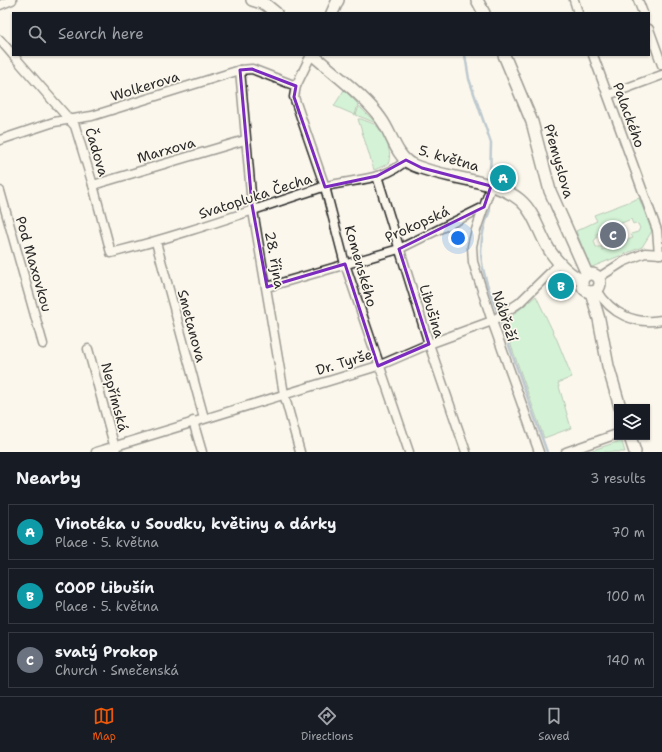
<!DOCTYPE html>
<html lang="en">
<head>
<meta charset="utf-8">
<style>
	body { margin:0; font-family:"Shantell Sans",sans-serif; background:#20242c; color:#f1f3f6 }
	.controls { position:absolute; right:12px; bottom:12px; display:grid; overflow:hidden; border-radius:0px; box-shadow:0 1px 3px #0004 }
	.controls button { width:36px; height:36px; display:grid; place-items:center; padding:0; border:0; border-bottom:1px solid #363941; background:#171b24; color:#f1f3f6; font:20px sans-serif }
	.you { position:absolute; left:458px; top:238px; width:14px; height:14px; margin:-10px; border:3px solid #fff; border-radius:50%; background:#1a73e8; box-shadow:0 0 0 6px #1a73e833 }
	.badge { display:grid; place-items:center; width:26px; height:26px; border-radius:50%; background:#ea580c; color:#fff; font-size:13px; font-weight:700 }
	.pin { position:absolute; translate:-50% -50%; border:2px solid #fff; box-shadow:0 1px 4px #0006 }
	.list { margin:0; padding:0; list-style:none }
	h2 { display:flex; justify-content:space-between; align-items:center; height:52px; margin:0; padding:0 16px; font-size:17px }
	h2 small { font-size:13px; font-weight:400; color:#9ea1a6 }
	.list li { display:grid; grid-template-columns:26px 1fr auto; gap:12px; align-items:center; box-sizing:border-box; height:56px; margin:0 8px 8px; padding:0 8px; border:1px solid #363941; border-radius:0px }
	.list b { display:block; font-size:15px; white-space:nowrap }
	.list p { margin:0; font-size:13px; white-space:nowrap; color:#9ea1a6 }
	.list em { font-size:13px; font-style:normal; color:#9ea1a6 }
	.icon { flex:none; width:22px; height:22px; fill:none; stroke:currentColor; stroke-width:2; stroke-linecap:round; stroke-linejoin:round }
	.map { position:relative; flex:none; width:662px; height:452px; overflow:hidden }
	.search { position:absolute; background:#171b24; box-shadow:0 1px 3px #0004; left:12px; right:12px; top:12px; height:44px; display:flex; align-items:center; gap:10px; box-sizing:border-box; padding:0 14px; border-radius:0px; color:#9ea1a6; font-size:15px }
	.sheet { height:244px; background:#171b24 }
	nav { display:flex; justify-content:space-around; align-items:center; box-sizing:border-box; height:56px; border-top:1px solid #363941; background:#171b24; font-size:11px; color:#9ea1a6 }
	nav a { display:grid; justify-items:center; gap:2px }
	nav .on { color:#ea580c }
	.map>svg:first-child { display:block }
	.green { fill:#a5ecb9; stroke:#688c72; fill-rule:evenodd }
	.lines { fill:none; stroke-linecap:round; stroke-linejoin:round }
	.stream { stroke:#728fa9; stroke-width:2.5 }
	.street-casing { stroke:#2b2b2b; stroke-width:11 }
	.secondary-casing { stroke:#2b2b2b; stroke-width:14 }
	.street { stroke:#fbf7ec; stroke-width:8 }
	.secondary { stroke:#fbf7ec; stroke-width:11 }
	.marked { fill:none; stroke:#7b2cbf; stroke-width:3; stroke-linejoin:round }
	.labels { text-anchor:middle; dominant-baseline:central; stroke-width:3.5; stroke-linejoin:round; paint-order:stroke }
	.street-label { font-size:14px; fill:#2b2b2b; stroke:#fbf7ec }
</style>
</head>
<body>
<div class="map">
<svg width="662" height="452" viewBox="0 0 662 452">
	<rect width="100%" height="100%" fill="#fbf7ec"/>
	<filter id="ink" filterUnits="userSpaceOnUse"><feTurbulence type="fractalNoise" baseFrequency=".025" numOctaves="2"/><feDisplacementMap in="SourceGraphic" scale="8" xChannelSelector="R" yChannelSelector="G"/><feConvolveMatrix kernelMatrix="1 2 1 2 8 2 1 2 1" color-interpolation-filters="sRGB"/></filter>
	<g filter="url(#ink)">
		<!-- green -->
		<g class="green">
			<path d="M344,90L358,104L355,115L334,106Z"/>
			<path d="M359,106L376,123L356,115Z"/>
			<path d="M358,119H361C365,121 374,123 378,127C385,136 393,153 388,164L374,170Z"/>
			<path d="M639,198L652,231L642,247L592,267L590,266L576,231L597,221L594,215ZM631,219L633,224L635,223L638,224L640,228L638,232L631,234L633,238L602,250V247H596L594,241L597,237L596,234Z"/>
			<path d="M536,296L557,340L572,377L558,383L571,428L544,438L503,323Z"/>
			<path d="M620,441L622,442L625,452H587Z"/>
		</g>
		<g class="lines">
			<!-- stream -->
			<g class="stream">
				<path d="M465,55L469,79L491,143L490,179"/>
				<path d="M490,210C473,251 483,273 497,312"/>
				<path d="M501,323L547,452"/>
			</g>
			<defs>
				<g id="street">
					<path d="M574,0L578,13"/>
					<path d="M638,0L643,13"/>
					<path d="M0,5L12,0"/>
					<path d="M649,29L662,65"/>
					<path d="M0,40L13,55"/>
					<path d="M13,55L75,126L93,185L111,253C183,235 252,210 323,187C350,179 385,182 406,160"/>
					<path d="M311,55L296,86L294,97L325,187L345,264L409,452"/>
					<path d="M593,55L657,230L659,254"/>
					<path d="M240,70L252,205L284,394L300,452"/>
					<path d="M608,95L662,75"/>
					<path d="M0,140L54,122L92,116L240,70L252,69L296,86"/>
					<path d="M377,176L429,344L466,452"/>
					<path d="M93,185L245,140"/>
					<path d="M491,186L476,230L472,246L473,262L492,321L539,452"/>
					<path d="M0,191L43,344"/>
					<path d="M156,242L204,418"/>
					<path d="M598,278L623,262L645,253L662,254"/>
					<path d="M267,287L399,249L484,207"/>
					<path d="M597,290C611,314 635,325 662,320"/>
					<path d="M88,349L116,452"/>
					<path d="M193,421L202,452"/>
					<path d="M96,452L378,366L429,344L492,321L519,303L560,263"/>
					<path d="M566,452L617,434"/>
				</g>
				<g id="secondary">
					<path d="M252,0L265,4L276,13"/>
					<path d="M477,0L484,13"/>
					<path d="M332,13L338,0"/>
					<path d="M313,55C333,73 367,98 381,119C391,132 396,156 411,164C441,179 494,178 520,200C533,211 538,229 546,244C553,258 567,273 581,280"/>
					<path d="M504,55L532,122L550,191L587,274"/>
					<circle cx="591" cy="283" r="9"/>
					<path d="M591,292L599,319L608,366L620,407"/>
					<path d="M630,437L635,452"/>
				</g>
			</defs>
			<!-- street casing -->
			<use href="#street" class="street-casing"/>
			<!-- secondary casing -->
			<use href="#secondary" class="secondary-casing"/>
			<!-- street -->
			<use href="#street" class="street"/>
			<!-- secondary -->
			<use href="#secondary" class="secondary"/>
		</g>
	</g>
	<!-- marked area -->
	<path d="M0 0H662V452H0ZM252,69L296,86L294,97L325,187L377,176L406,160L422,168L491,186L484,207L399,249L429,344L378,366L345,264L267,287L252,205L240,70Z" fill="#fbf7ec" fill-opacity=".55" fill-rule="evenodd"/>
	<path class="marked" d="M252,69L296,86L294,97L325,187L377,176L406,160L422,168L491,186L484,207L399,249L429,344L378,366L345,264L267,287L252,205L240,70Z"/>
	<g class="labels">
		<!-- street labels -->
		<g class="street-label">
			<text transform="translate(145 86) rotate(-17)">Wolkerova</text>
			<text transform="translate(629 115) rotate(70)">Palackého</text>
			<text transform="translate(166 150) rotate(-16)">Marxova</text>
			<text transform="translate(97 152) rotate(73)">Čadova</text>
			<text transform="translate(449 158) rotate(16)">5. května</text>
			<text transform="translate(559 161) rotate(74)">Přemyslova</text>
			<text transform="translate(255 196) rotate(-18)">Svatopluka Čecha</text>
			<text transform="translate(417 224) rotate(-24)">Prokopská</text>
			<text transform="translate(275 260) rotate(80)">28. října</text>
			<text transform="translate(34 264) rotate(74)">Pod Maxovkou</text>
			<text transform="translate(361 266) rotate(74)">Komenského</text>
			<text transform="translate(432 311) rotate(73)">Libušina</text>
			<text transform="translate(505 316) rotate(72)">Nábřeží</text>
			<text transform="translate(192 326) rotate(75)">Smetanova</text>
			<text transform="translate(344 362) rotate(-17)">Dr. Tyrše</text>
			<text transform="translate(115 397) rotate(75)">Nepřímská</text>
		</g>
	</g>
</svg>
<div class="controls">
<button><svg class="icon" aria-label="layers" viewBox="0 0 24 24"><path d="M12 4l9 5-9 5-9-5zM3 14l9 5 9-5"/></svg></button>
</div>
<div class="you"></div>
<div class="pin badge" style="left:503px;top:178px;background:#0f9aa8">A</div>
<div class="pin badge" style="left:561px;top:286px;background:#0f9aa8">B</div>
<div class="pin badge" style="left:613px;top:235px;background:#6b7280">C</div>
<div class="search"><svg class="icon" aria-label="search" viewBox="0 0 24 24"><circle cx="10" cy="10" r="6"/><path d="M15 15l6 6"/></svg>Search here</div>
</div>
<section class="sheet">
<h2>Nearby<small>3 results</small></h2>
<ul class="list">
<li><span class="badge" style="background:#0f9aa8">A</span><div><b>Vinotéka u Soudku, květiny a dárky</b><p>Place · 5. května</p></div><em>70 m</em></li>
<li><span class="badge" style="background:#0f9aa8">B</span><div><b>COOP Libušín</b><p>Place · 5. května</p></div><em>100 m</em></li>
<li><span class="badge" style="background:#6b7280">C</span><div><b>svatý Prokop</b><p>Church · Smečenská</p></div><em>140 m</em></li>
</ul>
</section>
<nav>
<a class="on"><svg class="icon" aria-label="map" viewBox="0 0 24 24"><path d="M3 6l6-2 6 2 6-2v14l-6 2-6-2-6 2zM9 4v14M15 6v14"/></svg>Map</a>
<a><svg class="icon" aria-label="directions" viewBox="0 0 24 24"><path d="M12 3l9 9-9 9-9-9zM9 14v-3h6M13 9l2 2-2 2"/></svg>Directions</a>
<a><svg class="icon" aria-label="saved" viewBox="0 0 24 24"><path d="M7 4h10v16l-5-4-5 4z"/></svg>Saved</a>
</nav>
</body>
</html>
